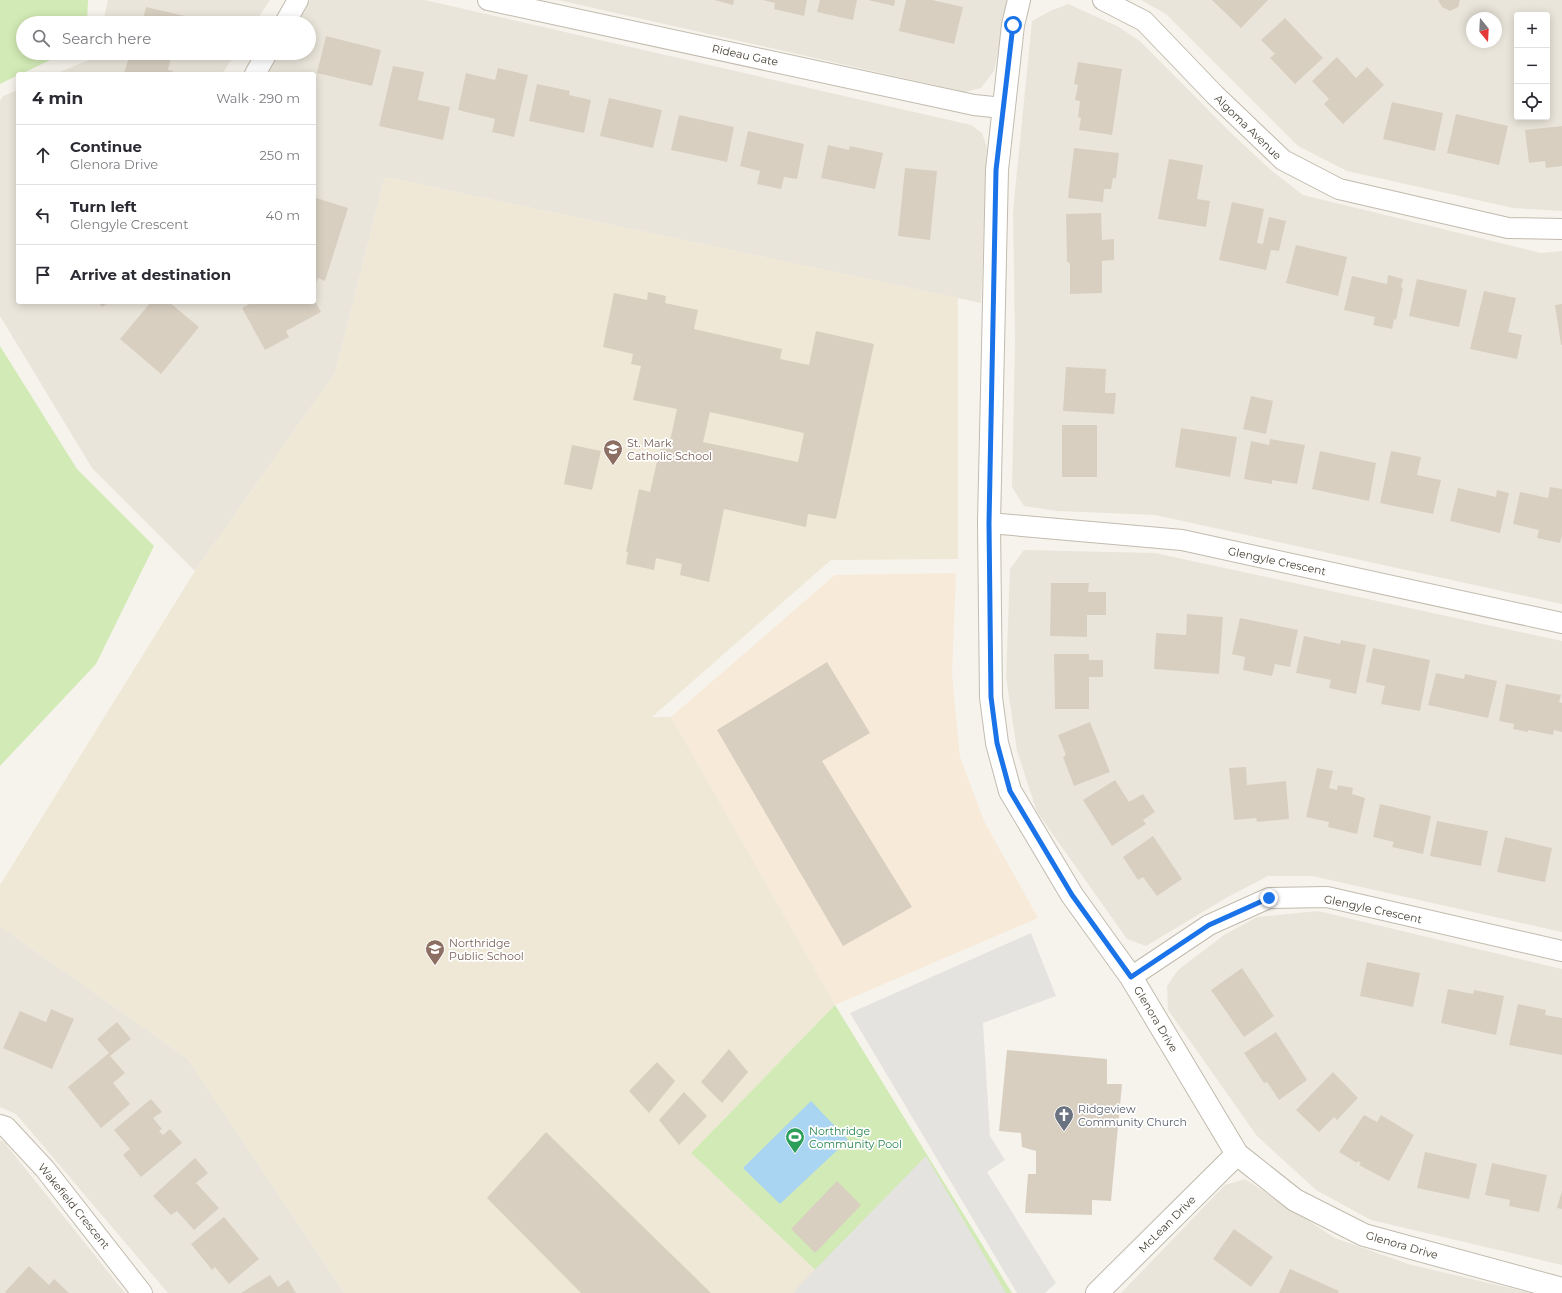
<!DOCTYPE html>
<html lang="en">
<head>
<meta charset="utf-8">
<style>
	body { margin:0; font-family:Montserrat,sans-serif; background:#f7f7f7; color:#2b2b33 }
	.controls { position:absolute; right:12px; top:12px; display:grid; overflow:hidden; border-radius:4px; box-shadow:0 2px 10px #0003 }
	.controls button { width:36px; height:36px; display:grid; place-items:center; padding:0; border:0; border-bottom:1px solid #e1e1e2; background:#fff; color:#2b2b33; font:20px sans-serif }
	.compass { position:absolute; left:1466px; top:12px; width:36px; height:36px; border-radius:50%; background:#fff; box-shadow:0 2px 10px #0003; rotate:162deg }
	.stop { position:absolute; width:12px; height:12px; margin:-9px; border:3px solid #1a73e8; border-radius:50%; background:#fff }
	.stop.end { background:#1a73e8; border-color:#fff; box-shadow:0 1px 4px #0008 }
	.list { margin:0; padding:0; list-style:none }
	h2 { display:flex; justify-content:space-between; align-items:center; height:52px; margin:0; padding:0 16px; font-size:17px }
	h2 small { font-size:13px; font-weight:400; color:#7c7c81 }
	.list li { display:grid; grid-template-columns:26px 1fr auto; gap:12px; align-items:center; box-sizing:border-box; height:60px; padding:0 16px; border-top:1px solid #e1e1e2 }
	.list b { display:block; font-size:15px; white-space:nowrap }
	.list p { margin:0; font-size:13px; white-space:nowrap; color:#7c7c81 }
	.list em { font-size:13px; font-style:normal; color:#7c7c81 }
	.icon { flex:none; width:22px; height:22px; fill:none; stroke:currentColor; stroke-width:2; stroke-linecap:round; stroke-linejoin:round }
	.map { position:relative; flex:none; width:1562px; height:1293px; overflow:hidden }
	.search { position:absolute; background:#fff; box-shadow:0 2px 10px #0003; left:16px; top:16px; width:300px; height:44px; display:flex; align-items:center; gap:10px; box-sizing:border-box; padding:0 14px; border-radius:22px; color:#7c7c81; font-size:15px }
	.panel { position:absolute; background:#fff; box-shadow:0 2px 10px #0003; left:16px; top:72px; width:300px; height:232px; border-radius:4px }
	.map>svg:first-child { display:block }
	.residential { fill:#eae5da; fill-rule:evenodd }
	.commercial { fill:#f7ead8 }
	.education { fill:#efe8d6 }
	.green { fill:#d2eab5 }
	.parking { fill:#e5e3e0 }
	.water { fill:#a9d4f2 }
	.building { fill:#d8cfc1; fill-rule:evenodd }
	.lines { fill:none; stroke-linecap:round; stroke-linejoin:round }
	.minor-casing { stroke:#c2bbae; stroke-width:22 }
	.tertiary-casing { stroke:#c2bbae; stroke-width:24 }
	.minor { stroke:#fff; stroke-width:20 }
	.tertiary { stroke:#fff; stroke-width:22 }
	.route { stroke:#1a73e8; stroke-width:5 }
	.labels { text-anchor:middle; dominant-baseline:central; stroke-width:3.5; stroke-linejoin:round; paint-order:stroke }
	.street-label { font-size:11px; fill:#4b4439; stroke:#fff }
	.education-label { font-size:11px; fill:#785e54; stroke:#fff; text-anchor:start }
	.worship-label { font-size:11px; fill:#5b616d; stroke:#fff; text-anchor:start }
	.leisure-label { font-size:11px; fill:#27864d; stroke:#fff; text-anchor:start }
</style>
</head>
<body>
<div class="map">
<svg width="1562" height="1293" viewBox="0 0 1562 1293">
	<rect width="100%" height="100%" fill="#f6f3ec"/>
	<!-- residential -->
	<g class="residential">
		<path d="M108,0H270L255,23H103Z"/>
		<path d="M310,0H425L971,125L982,133L987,148L981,303L385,177L335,373L195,571L92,468L0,316V101L3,96L18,90V302H314V74H262L276,53H309V23H295Z"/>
		<path d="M558,0H1009L994,71L981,88L965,92Z"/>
		<path d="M1141,0H1562V211L1513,208L1347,171L1298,146L1166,14ZM1517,15H1547V117H1517ZM1472,18H1496V42H1472Z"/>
		<path d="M1068,4L1117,26L1140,41L1230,132L1272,171L1303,195L1541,253L1562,251V604L1155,515L1057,511L1024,506L1012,487L1015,340L1013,211L1032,21L1050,11Z"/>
		<path d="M97,53H236L222,74H55L96,57Z"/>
		<path d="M1024,550L1155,553L1562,641V932L1312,876H1268L1226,898L1146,946L1127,939L1037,812L1017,751L1006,677L1010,569Z"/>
		<path d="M1318,911L1562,969V1265L1371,1220L1316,1190L1257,1136L1168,1010L1167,986L1178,970L1224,935L1257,917Z"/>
		<path d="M0,926L187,1058L345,1293H168L16,1114L0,1107Z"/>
		<path d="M0,1140L4,1142L125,1293H0Z"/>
		<path d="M1245,1179L1335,1238L1408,1264L1531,1293H1121L1225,1185Z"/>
	</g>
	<!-- commercial -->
	<path class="commercial" d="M956,573L952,674L960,757L984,821L1038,918L835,1005L671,717L835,575Z"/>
	<!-- education -->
	<path class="education" d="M385,177L958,298V559L831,560L652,717H671L835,1005L691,1153L840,1293H345L187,1058L0,926V885L195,571L335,373Z"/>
	<!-- green -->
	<g class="green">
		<path d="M0,0H88L87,23H23V53H65L21,74H18V75L0,84Z"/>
		<path d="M0,346L77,469L154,546L96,664L0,766Z"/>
		<path d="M835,1005L1012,1293H840L691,1153Z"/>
	</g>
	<!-- parking -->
	<g class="parking">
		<path d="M1031,933L1056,996L983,1023L990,1136L1005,1160L987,1172L1056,1283L1045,1293H1017L850,1013Z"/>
		<path d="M926,1156L1006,1293H794L798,1287Z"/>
	</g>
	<!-- water -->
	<path class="water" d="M811,1101L848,1140L780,1204L743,1168Z"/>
	<!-- building -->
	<g class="building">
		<path d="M714,0H734L733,5Z"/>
		<path d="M763,0H807L804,16L774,9L775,3Z"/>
		<path d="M820,0H857L853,20L817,12Z"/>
		<path d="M868,0H895L894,6Z"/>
		<path d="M906,0H932L963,7L954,44L899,31Z"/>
		<path d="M1212,0H1268L1241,28Z"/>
		<path d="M1438,0H1460L1458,7L1450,11L1442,7Z"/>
		<path d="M146,7L185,16L184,23H142Z"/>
		<path d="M1285,18L1323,58L1295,84L1270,58L1275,54L1261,40Z"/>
		<path d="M326,36L381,50L372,86L317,73Z"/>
		<path d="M135,53H172L168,70L173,71L172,74H124L129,57L134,58Z"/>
		<path d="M1337,57L1356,78L1367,67L1384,85L1343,124L1324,104L1329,99L1312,81Z"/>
		<path d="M1078,62L1122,69L1112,135L1079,130L1081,118L1078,117L1080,101L1075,100L1078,85L1074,84Z"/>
		<path d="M393,66L424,72L418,100L450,107L443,140L379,126Z"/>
		<path d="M498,68L528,75L514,137L492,132L495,119L458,110L466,73L495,80Z"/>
		<path d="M537,84L570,91L569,95L591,100L584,133L529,121Z"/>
		<path d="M609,98L662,110L653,148L600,136Z"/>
		<path d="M1392,102L1443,113L1435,151L1383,139Z"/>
		<path d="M1456,114L1508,126L1499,165L1447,153Z"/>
		<path d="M679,115L734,127L727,162L671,150Z"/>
		<path d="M1562,126V166L1546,168L1545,161L1529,163L1525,130Z"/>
		<path d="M748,131L804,144L797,179L784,177L781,189L757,184L760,171L740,166Z"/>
		<path d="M828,145L849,150L850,146L883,153L875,189L821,178Z"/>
		<path d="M1074,148L1119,153L1116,178H1113L1111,189H1104L1103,202L1068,198Z"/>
		<path d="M1169,159L1203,165L1197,199L1210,201L1206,227L1158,219Z"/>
		<path d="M905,168L937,171L930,240L898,236Z"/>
		<path d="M316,198L348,208L325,281L318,278L314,288V203Z"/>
		<path d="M1232,202L1264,209L1257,243L1263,244L1269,217L1286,221L1279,251L1271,250L1266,270L1219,260Z"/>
		<path d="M1101,213L1102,240L1114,239V260L1102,261V293L1070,294V263L1067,262L1066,214Z"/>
		<path d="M1296,245L1347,257L1338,296L1286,283Z"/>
		<path d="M1388,275L1403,279L1401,287L1403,288L1396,320L1394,319L1392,329L1373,325L1375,317L1344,310L1352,276L1387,284Z"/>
		<path d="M1417,279L1467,290L1459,327L1409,316Z"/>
		<path d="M1484,291L1516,298L1508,332L1522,335L1517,359L1470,349Z"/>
		<path d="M648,292L666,296L665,303L698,310L694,329L782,349L780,359L809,365L816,331L874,344L836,519L808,514L806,527L724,509L709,582L680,575L682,564L656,558L654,570L626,564L628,552H626L639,489L650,492L662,440L670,441L677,409L633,400L641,366L631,364L633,354L603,347L614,293L647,300ZM710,412L804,433L798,462L703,442Z"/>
		<path d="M314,299L321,312L286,331L289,337L265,350L242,308L253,302H314Z"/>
		<path d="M98,302H110L102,307Z"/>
		<path d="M151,302H169L199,327L161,374L120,339Z"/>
		<path d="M1562,304V345H1561L1555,305Z"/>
		<path d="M1066,367L1106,369L1105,393H1116L1114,414L1063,411Z"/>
		<path d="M1251,396L1273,401L1266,434L1243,429Z"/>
		<rect x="1062" y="425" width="35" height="52"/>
		<path d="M1181,428L1237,437L1230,477L1175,467Z"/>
		<path d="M1270,439L1305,445L1297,484L1272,480V484L1244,479L1251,441L1269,445Z"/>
		<path d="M572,445L601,451L592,490L564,484Z"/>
		<path d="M1320,451L1376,463L1369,501L1312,489Z"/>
		<path d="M1391,451L1421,457L1417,475L1441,480L1433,514L1380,503Z"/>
		<path d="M1550,487L1562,489V535L1560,543L1537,538L1539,530L1513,524L1520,492L1548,498Z"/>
		<path d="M1458,488L1496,497L1497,490L1509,493L1500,533L1450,521Z"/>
		<path d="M1051,583H1089L1088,592H1106V615H1087V637L1050,636Z"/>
		<path d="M1187,614L1223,617L1219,674L1154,669L1156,633L1186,635Z"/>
		<path d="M1240,618L1298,630L1290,667L1275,664L1272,676L1243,670L1245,657L1232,654Z"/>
		<path d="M1304,636L1340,644L1341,640L1366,645L1356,694L1329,688L1331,680L1296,673Z"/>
		<path d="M1373,648L1430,660L1420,711L1381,704L1385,686L1366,682Z"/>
		<path d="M1054,654H1089V660H1103V677H1089V709H1055Z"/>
		<path d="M827,662L870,733L822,761L912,907L843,946L717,730Z"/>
		<path d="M1436,673L1464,679L1465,674L1497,681L1488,718L1428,705Z"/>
		<path d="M1506,684L1561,695L1559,702L1562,703V732L1554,730L1553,735L1528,730V732L1513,729L1514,724L1499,721Z"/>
		<path d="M1090,722L1110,772L1074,786L1063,757L1066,755L1058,735Z"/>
		<path d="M1246,767L1247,785L1286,781L1289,819L1257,822L1256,818L1234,820L1229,768Z"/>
		<path d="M1317,768L1333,771L1329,788L1337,790L1338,785L1353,788L1352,794L1365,798L1357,834L1328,827L1329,822L1306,817Z"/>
		<path d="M1115,780L1129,802L1143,794L1155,812L1143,820L1146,824L1112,846L1083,800Z"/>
		<path d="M1380,804L1431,816L1423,854L1392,847L1394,842L1373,837Z"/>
		<path d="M1437,821L1488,831L1481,866L1430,856Z"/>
		<path d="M1153,836L1182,879L1157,896L1143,877L1138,880L1123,857Z"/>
		<path d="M1505,837L1552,848L1545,882L1497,872Z"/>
		<path d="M1367,962L1420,973L1413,1007L1360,996Z"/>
		<path d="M1242,968L1274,1016L1244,1037L1211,990Z"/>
		<path d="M1448,989L1473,994L1474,990L1504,996L1496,1035L1441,1023Z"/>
		<path d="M1518,1004L1546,1010L1545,1015L1562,1018V1055L1509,1045Z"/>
		<path d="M51,1009L74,1019L52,1069L3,1048L20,1011L46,1022Z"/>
		<path d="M117,1022L131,1039L110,1056L125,1073L113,1083L130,1104L101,1128L68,1087L109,1053L97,1039Z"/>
		<path d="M1276,1032L1307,1080L1279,1100L1267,1082L1264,1083L1244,1053Z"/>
		<path d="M729,1049L748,1072L722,1103L701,1082Z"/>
		<path d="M1007,1050L1107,1059V1084H1122L1111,1201L1092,1200V1215L1025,1213L1028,1174H1036V1151L1022,1147L1021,1133L999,1131Z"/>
		<path d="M657,1062L675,1081L649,1113L629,1091Z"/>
		<path d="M1333,1072L1358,1098L1337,1120L1334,1117L1319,1132L1296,1110Z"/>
		<path d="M684,1092L707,1116L679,1145L659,1120Z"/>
		<path d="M151,1099L162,1112L153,1118L162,1129L159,1131L163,1135L170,1129L182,1143L141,1177L123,1155L130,1149L114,1130Z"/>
		<path d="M1364,1115L1377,1122L1381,1115L1414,1135L1389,1181L1359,1165L1361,1163L1358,1161L1357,1163L1339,1152Z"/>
		<path d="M546,1132L711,1293H581L487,1198Z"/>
		<path d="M1425,1152L1477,1164L1469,1199L1417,1188Z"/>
		<path d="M195,1158L208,1173L196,1183L219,1208L194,1230L177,1211L171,1215L153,1196Z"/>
		<path d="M1492,1163L1547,1175L1539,1212L1509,1206L1510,1200L1485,1195Z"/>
		<path d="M837,1181L861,1205L815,1253L791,1229Z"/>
		<path d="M1562,1191V1209L1557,1208Z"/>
		<path d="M224,1217L259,1259L229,1284L215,1267L212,1270L191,1244Z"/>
		<path d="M1234,1229L1273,1257L1251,1287L1213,1259Z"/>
		<path d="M29,1266L49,1285L54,1279L69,1293H6L5,1292Z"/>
		<path d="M1290,1269L1339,1291L1338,1293H1279Z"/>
		<path d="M270,1275L278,1287L288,1280L296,1293H241Z"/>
	</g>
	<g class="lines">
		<defs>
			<g id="minor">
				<path d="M488,0L974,105L1003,108"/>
				<path d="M1103,0L1144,21L1215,95L1283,160L1339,189L1508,228L1562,229"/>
				<path d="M285,23L298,0"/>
				<path d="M255,74L267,53"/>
				<path d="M989,523L1182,540L1562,623"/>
				<path d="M1131,977L1209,925L1269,898L1327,897L1562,951"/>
				<path d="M0,1125L6,1127L45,1169L142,1293"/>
			</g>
			<g id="tertiary">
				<path d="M1019,0L1013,25L997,170L989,523L991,697L997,743L1010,791L1072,895L1131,977L1237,1154L1295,1200L1364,1235L1562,1289"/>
				<path d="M1097,1293L1237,1154"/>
			</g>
		</defs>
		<!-- minor casing -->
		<use href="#minor" class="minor-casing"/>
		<!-- tertiary casing -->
		<use href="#tertiary" class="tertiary-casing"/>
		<!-- minor -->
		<use href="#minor" class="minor"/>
		<!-- tertiary -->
		<use href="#tertiary" class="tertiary"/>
	</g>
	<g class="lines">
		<!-- route -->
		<path class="route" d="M1013,25L996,170L989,523L991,697L997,743L1010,791L1072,895L1131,977L1209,925L1269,898"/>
	</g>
	<!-- icons -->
	<defs>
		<symbol id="school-pin" viewBox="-11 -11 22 30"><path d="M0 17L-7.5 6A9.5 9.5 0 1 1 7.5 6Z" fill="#8d6e63" stroke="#fff"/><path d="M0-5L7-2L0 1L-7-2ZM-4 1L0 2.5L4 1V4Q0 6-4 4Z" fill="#fff"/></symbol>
		<symbol id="church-pin" viewBox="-11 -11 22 30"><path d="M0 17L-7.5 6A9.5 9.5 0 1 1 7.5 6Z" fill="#6b7280" stroke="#fff"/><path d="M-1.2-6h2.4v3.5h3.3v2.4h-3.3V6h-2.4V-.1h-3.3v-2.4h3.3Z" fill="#fff"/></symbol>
		<symbol id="stadium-pin" viewBox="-11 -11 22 30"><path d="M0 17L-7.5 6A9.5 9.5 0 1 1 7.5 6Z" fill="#2e9e5b" stroke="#fff"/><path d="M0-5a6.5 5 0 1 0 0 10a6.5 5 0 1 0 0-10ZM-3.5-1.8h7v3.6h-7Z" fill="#fff"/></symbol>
	</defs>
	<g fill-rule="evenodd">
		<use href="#school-pin" x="602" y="438" width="22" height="30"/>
		<use href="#school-pin" x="424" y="938" width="22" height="30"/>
		<use href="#church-pin" x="1053" y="1104" width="22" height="30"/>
		<use href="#stadium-pin" x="784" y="1126" width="22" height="30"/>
	</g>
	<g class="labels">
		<!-- street labels -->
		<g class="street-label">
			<text transform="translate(745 55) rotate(12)">Rideau Gate</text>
			<text transform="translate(1248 127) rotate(44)">Algoma Avenue</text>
			<text transform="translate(1277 561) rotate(12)">Glengyle Crescent</text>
			<text transform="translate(1373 909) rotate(12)">Glengyle Crescent</text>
			<text transform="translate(1156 1019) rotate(59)">Glenora Drive</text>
			<text transform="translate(74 1206) rotate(51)">Wakefield Crescent</text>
			<text transform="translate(1167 1224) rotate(-45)">McLean Drive</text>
			<text transform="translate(1402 1245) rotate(16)">Glenora Drive</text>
		</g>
		<!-- education labels -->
		<g class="education-label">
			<text x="627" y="443">St. Mark<tspan x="627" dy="13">Catholic School</tspan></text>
			<text x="449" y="943">Northridge<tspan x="449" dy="13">Public School</tspan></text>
		</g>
		<!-- worship labels -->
		<g class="worship-label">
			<text x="1078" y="1109">Ridgeview<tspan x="1078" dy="13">Community Church</tspan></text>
		</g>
		<!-- leisure labels -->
		<g class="leisure-label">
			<text x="809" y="1131">Northridge<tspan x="809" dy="13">Community Pool</tspan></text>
		</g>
	</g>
</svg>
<div class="controls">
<button>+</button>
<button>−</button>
<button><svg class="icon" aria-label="locate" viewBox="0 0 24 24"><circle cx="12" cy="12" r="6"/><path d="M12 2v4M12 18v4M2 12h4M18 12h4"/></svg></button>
</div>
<svg class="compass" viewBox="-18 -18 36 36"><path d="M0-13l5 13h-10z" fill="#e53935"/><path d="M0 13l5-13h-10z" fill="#7c7c81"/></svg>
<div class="stop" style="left:1013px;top:25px"></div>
<div class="stop end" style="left:1269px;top:898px"></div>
<div class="search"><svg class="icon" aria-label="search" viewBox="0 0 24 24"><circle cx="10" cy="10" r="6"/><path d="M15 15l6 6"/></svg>Search here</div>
<section class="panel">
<h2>4 min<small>Walk · 290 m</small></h2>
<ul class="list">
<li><svg class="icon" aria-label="ahead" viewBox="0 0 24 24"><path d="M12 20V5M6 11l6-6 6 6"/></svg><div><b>Continue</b><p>Glenora Drive</p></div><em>250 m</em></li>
<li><svg class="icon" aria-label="left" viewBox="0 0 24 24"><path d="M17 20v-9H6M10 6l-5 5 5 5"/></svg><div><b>Turn left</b><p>Glengyle Crescent</p></div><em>40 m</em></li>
<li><svg class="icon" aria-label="arrive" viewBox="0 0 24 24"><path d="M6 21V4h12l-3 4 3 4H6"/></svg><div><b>Arrive at destination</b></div></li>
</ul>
</section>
</div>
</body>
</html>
